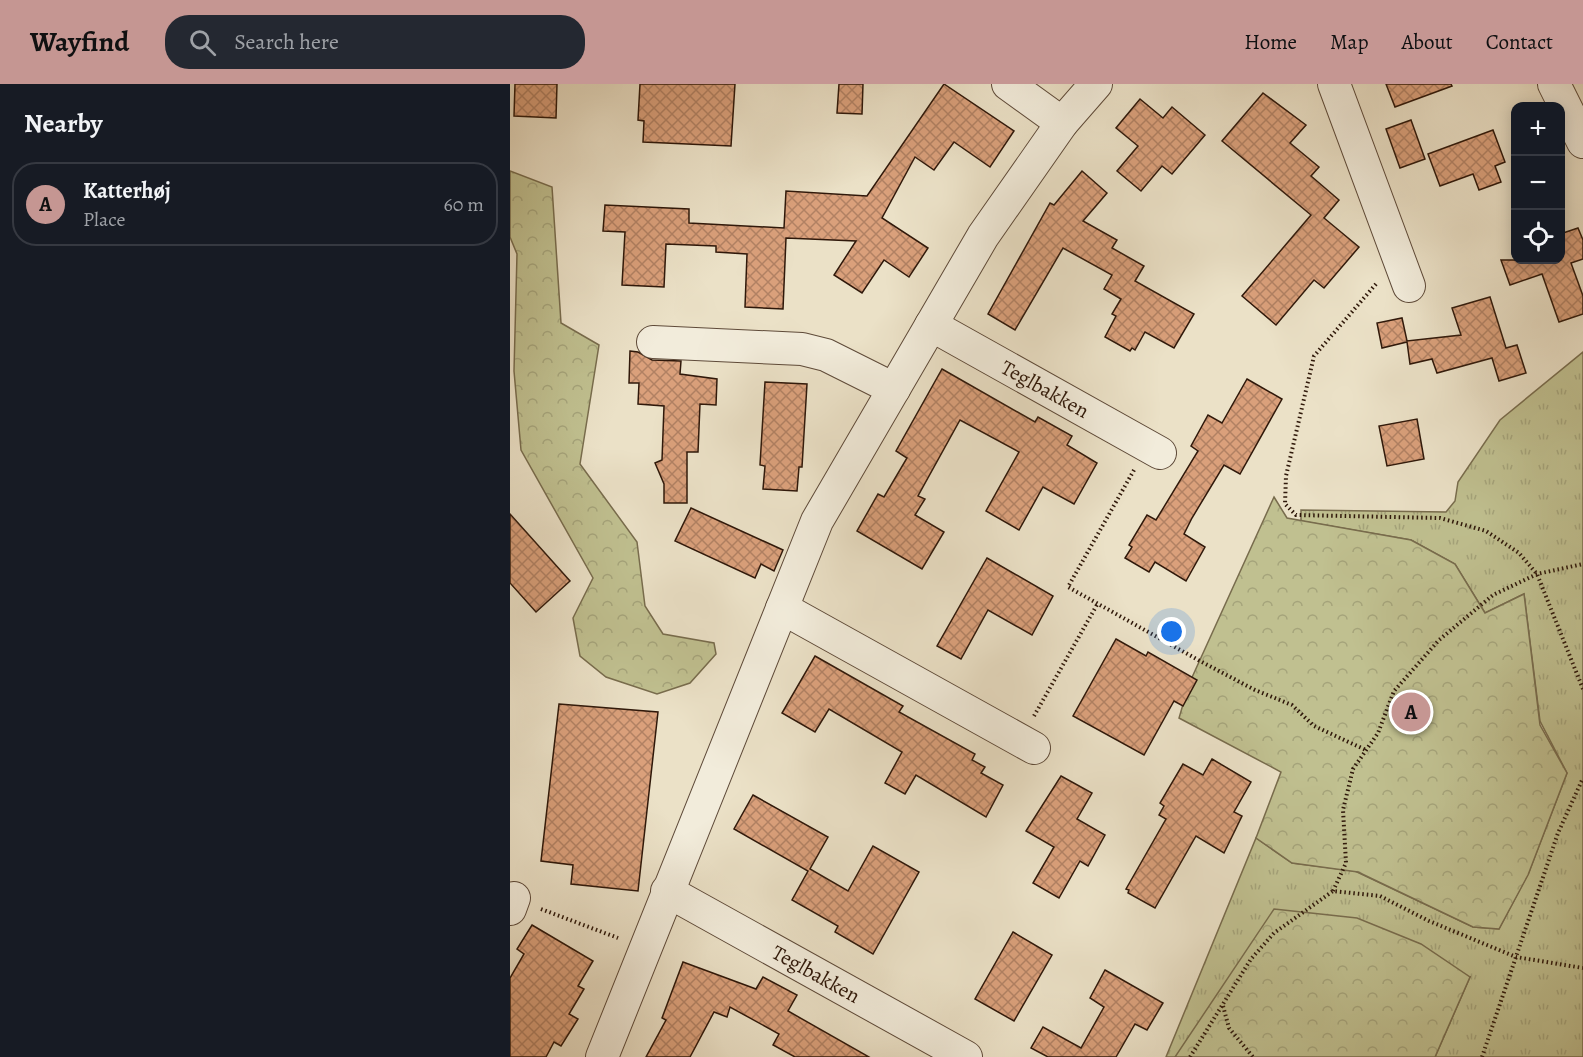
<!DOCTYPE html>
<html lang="en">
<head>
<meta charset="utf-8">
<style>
	body { margin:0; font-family:Alegreya,serif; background:#242831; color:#f1f3f6 }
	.controls { position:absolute; right:18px; top:18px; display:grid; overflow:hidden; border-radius:12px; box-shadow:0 3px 15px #0003 }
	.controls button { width:54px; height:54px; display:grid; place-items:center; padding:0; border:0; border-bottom:2px solid #363941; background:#171b24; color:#f1f3f6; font:30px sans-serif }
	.you { position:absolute; left:662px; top:548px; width:21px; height:21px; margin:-15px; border:4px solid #fff; border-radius:50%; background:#1a73e8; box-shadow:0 0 0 9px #1a73e833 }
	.badge { display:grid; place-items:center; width:39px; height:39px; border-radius:50%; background:#c59692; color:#111; font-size:20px; font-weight:700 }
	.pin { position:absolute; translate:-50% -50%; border:3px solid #fff; box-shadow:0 2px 6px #0006 }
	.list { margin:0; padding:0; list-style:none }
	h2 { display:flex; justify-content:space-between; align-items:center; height:78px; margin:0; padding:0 24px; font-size:26px }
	h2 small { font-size:20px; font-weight:400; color:#9ea1a6 }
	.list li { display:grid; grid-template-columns:39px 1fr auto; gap:18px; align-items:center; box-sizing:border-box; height:84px; margin:0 12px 12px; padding:0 12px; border:2px solid #363941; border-radius:24px }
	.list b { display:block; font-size:22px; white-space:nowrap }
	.list p { margin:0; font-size:20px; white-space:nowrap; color:#9ea1a6 }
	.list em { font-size:20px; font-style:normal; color:#9ea1a6 }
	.icon { flex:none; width:33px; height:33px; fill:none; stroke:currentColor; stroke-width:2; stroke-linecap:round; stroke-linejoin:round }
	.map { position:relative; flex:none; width:1073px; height:973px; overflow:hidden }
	header { display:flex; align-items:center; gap:36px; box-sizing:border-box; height:84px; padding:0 30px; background:#c59692; color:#111 }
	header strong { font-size:28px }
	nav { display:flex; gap:33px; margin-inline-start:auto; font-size:21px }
	.search { width:420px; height:54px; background:#242831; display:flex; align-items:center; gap:15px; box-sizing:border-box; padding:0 21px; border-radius:24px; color:#9ea1a6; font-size:22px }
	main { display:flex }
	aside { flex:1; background:#171b24 }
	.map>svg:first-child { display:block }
	.grass { fill:url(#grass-tufts); stroke:#786c4d; stroke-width:1.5 }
	.forest { fill:url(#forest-crowns); stroke:#786c4d; stroke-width:1.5 }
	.building { fill:url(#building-cross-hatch); stroke:#2f180a; stroke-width:1.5 }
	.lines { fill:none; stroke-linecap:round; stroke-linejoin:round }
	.minor-casing { stroke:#5e4a39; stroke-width:34 }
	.path { stroke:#2f180a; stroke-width:4; stroke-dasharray:1.5 3; stroke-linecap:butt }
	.minor { stroke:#f2ecdb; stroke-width:32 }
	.labels { text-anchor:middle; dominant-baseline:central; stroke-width:5; stroke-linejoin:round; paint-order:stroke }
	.street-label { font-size:21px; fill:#2f180a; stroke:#f2ecdb }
</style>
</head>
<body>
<header>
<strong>Wayfind</strong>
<div class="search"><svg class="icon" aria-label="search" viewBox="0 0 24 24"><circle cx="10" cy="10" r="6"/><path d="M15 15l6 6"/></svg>Search here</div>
<nav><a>Home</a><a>Map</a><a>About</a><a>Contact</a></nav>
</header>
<main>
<aside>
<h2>Nearby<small></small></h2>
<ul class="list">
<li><span class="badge">A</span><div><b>Katterhøj</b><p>Place</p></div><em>60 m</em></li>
</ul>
</aside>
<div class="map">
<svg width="1073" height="973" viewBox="0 0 1073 973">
	<defs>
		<pattern id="grass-tufts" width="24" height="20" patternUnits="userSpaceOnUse" patternTransform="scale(1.5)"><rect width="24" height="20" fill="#c0c090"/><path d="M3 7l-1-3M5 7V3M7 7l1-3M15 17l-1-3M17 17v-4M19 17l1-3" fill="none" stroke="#a5a47b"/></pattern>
		<pattern id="forest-crowns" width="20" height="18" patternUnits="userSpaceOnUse" patternTransform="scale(1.5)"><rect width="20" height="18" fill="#c0c090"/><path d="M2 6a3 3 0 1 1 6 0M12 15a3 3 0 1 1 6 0" fill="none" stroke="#a5a47b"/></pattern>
		<pattern id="building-cross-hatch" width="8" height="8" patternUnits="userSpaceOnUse" patternTransform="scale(1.5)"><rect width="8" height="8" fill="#daa07b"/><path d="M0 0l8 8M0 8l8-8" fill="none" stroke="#b18163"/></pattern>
	</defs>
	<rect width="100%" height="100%" fill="#ebe1c7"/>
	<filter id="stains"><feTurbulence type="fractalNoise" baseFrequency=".00333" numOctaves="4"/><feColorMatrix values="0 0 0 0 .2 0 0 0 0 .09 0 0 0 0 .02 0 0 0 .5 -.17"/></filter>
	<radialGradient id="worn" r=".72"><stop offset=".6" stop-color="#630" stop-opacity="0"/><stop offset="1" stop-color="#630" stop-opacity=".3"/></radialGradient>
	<!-- grass -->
	<path class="grass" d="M1073,268V973H925L960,893L666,973H656L746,754L782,779L845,787L963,843L989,845L1019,788L1057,689L1030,637L1014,510L975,529L945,480L901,456L791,437V426L936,428L945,417L948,398L990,336Z"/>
	<!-- forest -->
	<g class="forest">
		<path d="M0,87L42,103L51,239L89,261L70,380L127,458L135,522L153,550L204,559L206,570L180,599L147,610L96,593L70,572L63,534L83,494L11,366L4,287L7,170L0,153Z"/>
		<path d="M764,413L777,434L901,456L945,480L975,529L1014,510L1030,641L1057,689L1018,791L989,845L963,843L848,788L782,779L746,754L771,688L669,634L679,600Z"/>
		<path d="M764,825L847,834L911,860L960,893L925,973H665Z"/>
	</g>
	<!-- building -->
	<g class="building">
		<path d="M5,0H47L46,34L4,32Z"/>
		<path d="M130,0H225L221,62L133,58L134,37L128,36Z"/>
		<path d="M329,0H353L352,30L327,29Z"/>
		<path d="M434,0L504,47L480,83L444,58L424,86L405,73L372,134L418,164L399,193L374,176L352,209L324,191L346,157L276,154L273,225L235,223L237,170L206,168V162L156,160L154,203L112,201L115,148L93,147L95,121L179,125V139L274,144L276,107L357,112Z"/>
		<path d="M876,0H941L942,2L885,23Z"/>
		<path d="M753,9L796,41L780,59L809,83L801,92L829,116L814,134L849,163L814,204L804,196L766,241L732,212L801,131L712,57Z"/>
		<path d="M630,15L653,34L662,23L695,51L662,90L652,82L631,107L607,87L628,62L606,44Z"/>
		<path d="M901,36L915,75L890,84L876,45Z"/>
		<path d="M983,46L995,78L985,82L991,98L969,106L963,90L930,102L918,70Z"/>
		<path d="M572,87L597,109L573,137L607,156L602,164L634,182L625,197L684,230L664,264L635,248L625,266L622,264L620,267L595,253L606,232L602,230L611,215L594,205L602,191L553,164L505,246L478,230L540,119L544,121Z"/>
		<path d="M1068,144L1073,156V175L1061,179L1073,212V230L1049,238L1032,190L1000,201L991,176H1050V150Z"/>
		<path d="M980,213L996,264L1007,261L1016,289L989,297L982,274L927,289L922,275L900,280L897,258L872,264L867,239L892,234L897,257L951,251L942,224Z"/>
		<path d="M120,267L128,268L142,276L171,277L170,290L207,295L206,321L190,320L188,368H177V419H154V400L145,379L152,376L154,322L128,320L129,299H119Z"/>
		<path d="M432,285L525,338L528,333L562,352L557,361L587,379L564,420L533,403L509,446L476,427L509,368L450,336L408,412L415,415L405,431L434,448L412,485L347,447L368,410L374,413L397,374L386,367Z"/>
		<path d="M737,295L772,315L730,390L714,381L682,434L674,450L695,463L676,497L645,478L639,488L615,474L622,463L619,461L637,431L646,436L688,367L681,362L698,331L712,339Z"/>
		<path d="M255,298L297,300L292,383H289L287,407L253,405L255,382L250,381Z"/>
		<path d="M907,335L914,375L877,382L869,342Z"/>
		<path d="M181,424L273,466L264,487L251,480L245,494L165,457Z"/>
		<path d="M0,430L60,497L26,528L0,499Z"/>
		<path d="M477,474L543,512L522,551L478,526L451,575L427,562Z"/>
		<path d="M606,555L636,572L638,568L687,596L673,622L664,617L634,671L563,632Z"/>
		<path d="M305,572L393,622L389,628L465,670L462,676L475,683L471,689L493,701L476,733L406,691L395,710L375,699L392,668L319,625L305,648L272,629Z"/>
		<path d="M49,620L148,628L128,807L61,800L63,781L31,777Z"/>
		<path d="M702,675L741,698L724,728L732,732L714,769L686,752L645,824L618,809L619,806L616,805L656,735L649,731L654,722L650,719L673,680L693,691Z"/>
		<path d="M551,692L582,709L567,735L595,751L578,782L570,777L549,814L523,799L544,763L516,747Z"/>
		<path d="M243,711L318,753L300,785L338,807L363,762L409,788L363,870L325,848L328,842L282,816L298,787L224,745Z"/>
		<path d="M22,841L83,877L68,902L74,905L59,930L68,935L51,962L44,958L36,973H0V894L14,870L7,865Z"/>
		<path d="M503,848L542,871L504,937L465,915Z"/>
		<path d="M173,878L246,905L253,893L287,911L278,927L359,973H285L263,961L269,950L220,923L217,933L204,928L180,973H136L156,936L152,934Z"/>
		<path d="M595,886L653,919L637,946L625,940L606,973H538L521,964L533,943L571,964L594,923L580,914Z"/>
	</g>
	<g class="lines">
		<defs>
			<g id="minor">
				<path d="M498,0L552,39"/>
				<path d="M824,0L899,202"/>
				<path d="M1044,0L1073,58"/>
				<path d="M421,241L650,369"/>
				<path d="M143,258L292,265L316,271L384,305"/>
				<path d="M272,524L524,664"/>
				<path d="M157,807L456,973"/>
				<path d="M0,825L4,814"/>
				<path d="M92,973L307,437L473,152L552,39L586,0"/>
			</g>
		</defs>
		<!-- minor casing -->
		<use href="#minor" class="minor-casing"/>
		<!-- path -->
		<g class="path">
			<path d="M866,200L804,272L776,392L775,420L786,431L930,434L976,447L1009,469L1027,490L1073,605"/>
			<path d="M624,386L558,503L690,577L745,606L782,621L804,642L856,666"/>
			<path d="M524,632L588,519"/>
			<path d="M823,807L836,779L833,726L843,685L868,649L884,607L929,556L983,511L1027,490L1073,480"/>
			<path d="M31,825L108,854"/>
			<path d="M713,922L719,944L743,973"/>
			<path d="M680,973L741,875L764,849L823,807L870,812L919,837L1006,873L1073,884"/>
			<path d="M972,973L1048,749L1073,694"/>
		</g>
		<!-- minor -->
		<use href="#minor" class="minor"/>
	</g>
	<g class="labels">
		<!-- street labels -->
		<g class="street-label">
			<text transform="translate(535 305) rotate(29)">Teglbakken</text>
			<text transform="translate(306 890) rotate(29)">Teglbakken</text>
		</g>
	</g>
	<rect width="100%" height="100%" filter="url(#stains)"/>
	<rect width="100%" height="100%" fill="url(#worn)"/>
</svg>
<div class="controls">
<button>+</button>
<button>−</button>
<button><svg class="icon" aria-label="locate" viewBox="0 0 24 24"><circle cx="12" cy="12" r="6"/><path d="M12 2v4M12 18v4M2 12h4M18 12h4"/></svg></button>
</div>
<div class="you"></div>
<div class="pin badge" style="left:901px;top:628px">A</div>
</div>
</main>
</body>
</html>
